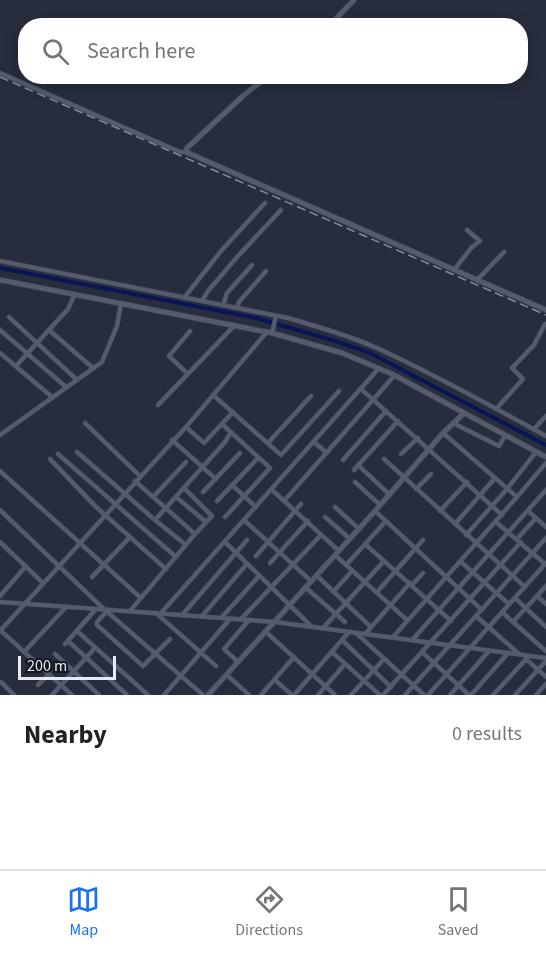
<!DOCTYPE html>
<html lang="en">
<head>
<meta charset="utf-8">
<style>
	body { margin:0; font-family:"Source Sans 3",sans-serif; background:#f2f2f2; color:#222 }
	.scale { position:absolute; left:18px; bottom:15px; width:98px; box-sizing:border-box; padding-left:6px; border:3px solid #e5eaf4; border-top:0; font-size:16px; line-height:21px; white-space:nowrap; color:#e5eaf4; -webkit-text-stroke:4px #13161d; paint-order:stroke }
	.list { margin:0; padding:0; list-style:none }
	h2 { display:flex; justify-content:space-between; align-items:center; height:78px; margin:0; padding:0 24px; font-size:26px }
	h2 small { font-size:20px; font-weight:400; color:#767676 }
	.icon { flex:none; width:33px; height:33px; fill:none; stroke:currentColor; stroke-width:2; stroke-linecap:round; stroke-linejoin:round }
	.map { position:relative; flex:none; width:546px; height:695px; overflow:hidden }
	.search { position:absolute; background:#fff; box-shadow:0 3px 15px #0003; left:18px; right:18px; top:18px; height:66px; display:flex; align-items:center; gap:15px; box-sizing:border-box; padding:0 21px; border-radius:24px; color:#767676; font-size:22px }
	.sheet { height:174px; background:#fff }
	nav { display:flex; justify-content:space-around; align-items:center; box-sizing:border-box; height:84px; border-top:2px solid #e0e0e0; background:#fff; font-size:16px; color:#767676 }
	nav a { display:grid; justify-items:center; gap:3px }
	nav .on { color:#1a73e8 }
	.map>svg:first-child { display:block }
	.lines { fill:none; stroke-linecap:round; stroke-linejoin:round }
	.canal { stroke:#091554; stroke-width:4 }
	.minor-casing { stroke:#434956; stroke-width:5 }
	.tertiary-casing { stroke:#434956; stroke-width:6 }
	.minor { stroke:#545b6d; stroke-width:4 }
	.tertiary { stroke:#545b6d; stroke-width:4.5 }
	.rail { stroke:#868b98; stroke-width:1.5; stroke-dasharray:9 4.5; stroke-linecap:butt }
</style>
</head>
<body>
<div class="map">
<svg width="546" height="695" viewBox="0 0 546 695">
	<rect width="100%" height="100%" fill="#272d3d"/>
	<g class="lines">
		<!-- canal -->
		<path class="canal" d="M0,268L256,318L335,341L368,352L546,445"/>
		<defs>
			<g id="minor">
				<path d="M0,73L180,152H186"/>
				<path d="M0,261L288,318C319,327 350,336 379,349C436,375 491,406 546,436"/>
				<path d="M454,270L472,247L480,241L467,230"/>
				<path d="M477,280L504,252"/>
				<path d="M184,298L221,251L265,203"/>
				<path d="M202,301L208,291L238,256L281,210"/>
				<path d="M223,305L227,293L252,265"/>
				<path d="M237,308L239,302L266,271"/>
				<path d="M9,317L76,379"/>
				<path d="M0,330L66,387"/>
				<path d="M49,330L93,368"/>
				<path d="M272,333L276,316"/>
				<path d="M0,353L52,397"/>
				<path d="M16,366L68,309L75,294"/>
				<path d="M188,374L169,356L190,331"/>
				<path d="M361,389L502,515"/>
				<path d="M213,395L281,455L339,391"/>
				<path d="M158,405L234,326"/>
				<path d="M496,409L523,379L512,368L534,345L545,324"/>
				<path d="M85,423L140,476"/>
				<path d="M453,423L499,446L505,436"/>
				<path d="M222,424L270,468L225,517"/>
				<path d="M186,427L204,443L233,412"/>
				<path d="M534,429L546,416"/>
				<path d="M0,435L102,362L117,326L121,303"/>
				<path d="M172,440L216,479"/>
				<path d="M268,443L311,396"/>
				<path d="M315,443L327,453"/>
				<path d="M77,452L155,520L225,442L231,432"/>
				<path d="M58,454L176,557"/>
				<path d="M401,454L418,438"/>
				<path d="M50,459L95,506L166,569"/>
				<path d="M384,459L525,587"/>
				<path d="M343,460L386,411"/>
				<path d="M358,465L390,495"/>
				<path d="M354,470L398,421"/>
				<path d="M0,471L141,598"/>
				<path d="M135,481L195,534L212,516L184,488"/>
				<path d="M355,482L380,505"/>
				<path d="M232,485L256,507"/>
				<path d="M416,489L431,474"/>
				<path d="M272,490L339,551"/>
				<path d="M203,492L240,453"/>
				<path d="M153,497L186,462"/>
				<path d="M176,497L206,522"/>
				<path d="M517,497L546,463"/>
				<path d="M217,501L258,458"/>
				<path d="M284,501L394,376"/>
				<path d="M335,507L359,529"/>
				<path d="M0,510L105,610L203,695"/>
				<path d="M375,511L482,610"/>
				<path d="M440,511L467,482"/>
				<path d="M528,511L546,527"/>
				<path d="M325,517L350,539"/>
				<path d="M155,520L186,545"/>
				<path d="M244,520L311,581"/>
				<path d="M496,522L545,564"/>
				<path d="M455,524L495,478"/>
				<path d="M466,535L507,489L536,452"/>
				<path d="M517,539L536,518"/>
				<path d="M0,542L43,583"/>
				<path d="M225,542L311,626"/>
				<path d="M365,544L451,621"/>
				<path d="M335,555L407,620"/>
				<path d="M256,556L301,504"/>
				<path d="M461,562L509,604"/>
				<path d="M270,563L308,521"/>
				<path d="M346,565L386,521"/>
				<path d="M316,575L371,627"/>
				<path d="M92,577L130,537"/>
				<path d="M412,585L423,573"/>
				<path d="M546,586L513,622L546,651"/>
				<path d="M305,587L345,622"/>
				<path d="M333,592L352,571"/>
				<path d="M377,592L423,540"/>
				<path d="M0,596L26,566"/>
				<path d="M537,596L546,604"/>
				<path d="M515,598L546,627"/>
				<path d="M0,602L275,622L546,658"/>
				<path d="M107,611L97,622V625L143,666L170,639"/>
				<path d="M130,611L195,534"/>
				<path d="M502,612L513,622"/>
				<path d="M156,613L216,666"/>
				<path d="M161,613L379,368"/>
				<path d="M183,614L247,540"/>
				<path d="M202,616L246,565"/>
				<path d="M476,616L518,653"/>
				<path d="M222,617L258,577"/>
				<path d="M241,619L321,535"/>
				<path d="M324,627L384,561"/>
				<path d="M0,630L72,695"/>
				<path d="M0,631L186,427L266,333"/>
				<path d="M77,631L148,695"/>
				<path d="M265,631L335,695"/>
				<path d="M356,633L424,695"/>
				<path d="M366,633L410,583"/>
				<path d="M394,636L517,497L443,433"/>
				<path d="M413,639L546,490"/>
				<path d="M342,640L391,687"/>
				<path d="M68,641L127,695"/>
				<path d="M65,644L96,609"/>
				<path d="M24,652L66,607"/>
				<path d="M332,652L380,695"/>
				<path d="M422,652L469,695"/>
				<path d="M55,654L99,695"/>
				<path d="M526,659L546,677"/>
				<path d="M238,662L224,649L249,620"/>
				<path d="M227,675L249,695"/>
				<path d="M275,680L292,695"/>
				<path d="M1,682L14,695"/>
				<path d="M38,685L49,674"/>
				<path d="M52,695L95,648"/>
				<path d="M164,695L230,619"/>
				<path d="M261,695L294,657"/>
				<path d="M294,695L349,632"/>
				<path d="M318,695L345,664"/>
				<path d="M351,695L384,659"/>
				<path d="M383,695L521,542"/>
				<path d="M405,695L546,538"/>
				<path d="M428,695L546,563"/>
				<path d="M450,695L489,651"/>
				<path d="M471,695L508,653"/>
				<path d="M493,695L529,656"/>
				<path d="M515,695L546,661"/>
				<path d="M536,695L546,684"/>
			</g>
			<g id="tertiary">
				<path d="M329,26L354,0"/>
				<path d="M268,76L244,95L187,148L186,152L546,310"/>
				<path d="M0,280L272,333L342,353L392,374L546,457"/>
				<path d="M208,695L375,511L443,433L463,414"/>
			</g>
		</defs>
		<!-- minor casing -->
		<use href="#minor" class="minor-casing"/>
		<!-- tertiary casing -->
		<use href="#tertiary" class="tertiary-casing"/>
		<!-- minor -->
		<use href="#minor" class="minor"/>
		<!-- tertiary -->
		<use href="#tertiary" class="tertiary"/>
		<!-- rail -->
		<path class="rail" d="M0,77L546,315"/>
	</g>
</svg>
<div class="scale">200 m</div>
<div class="search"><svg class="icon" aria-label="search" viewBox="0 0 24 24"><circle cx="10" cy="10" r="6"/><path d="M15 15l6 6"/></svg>Search here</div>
</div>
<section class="sheet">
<h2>Nearby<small>0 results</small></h2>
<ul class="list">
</ul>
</section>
<nav>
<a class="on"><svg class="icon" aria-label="map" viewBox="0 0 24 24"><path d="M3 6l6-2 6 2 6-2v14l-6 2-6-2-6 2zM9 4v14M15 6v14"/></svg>Map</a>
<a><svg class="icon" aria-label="directions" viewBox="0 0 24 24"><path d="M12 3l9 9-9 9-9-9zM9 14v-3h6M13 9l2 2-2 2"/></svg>Directions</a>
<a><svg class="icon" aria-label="saved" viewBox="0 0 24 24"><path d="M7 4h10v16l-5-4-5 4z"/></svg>Saved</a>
</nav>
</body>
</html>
